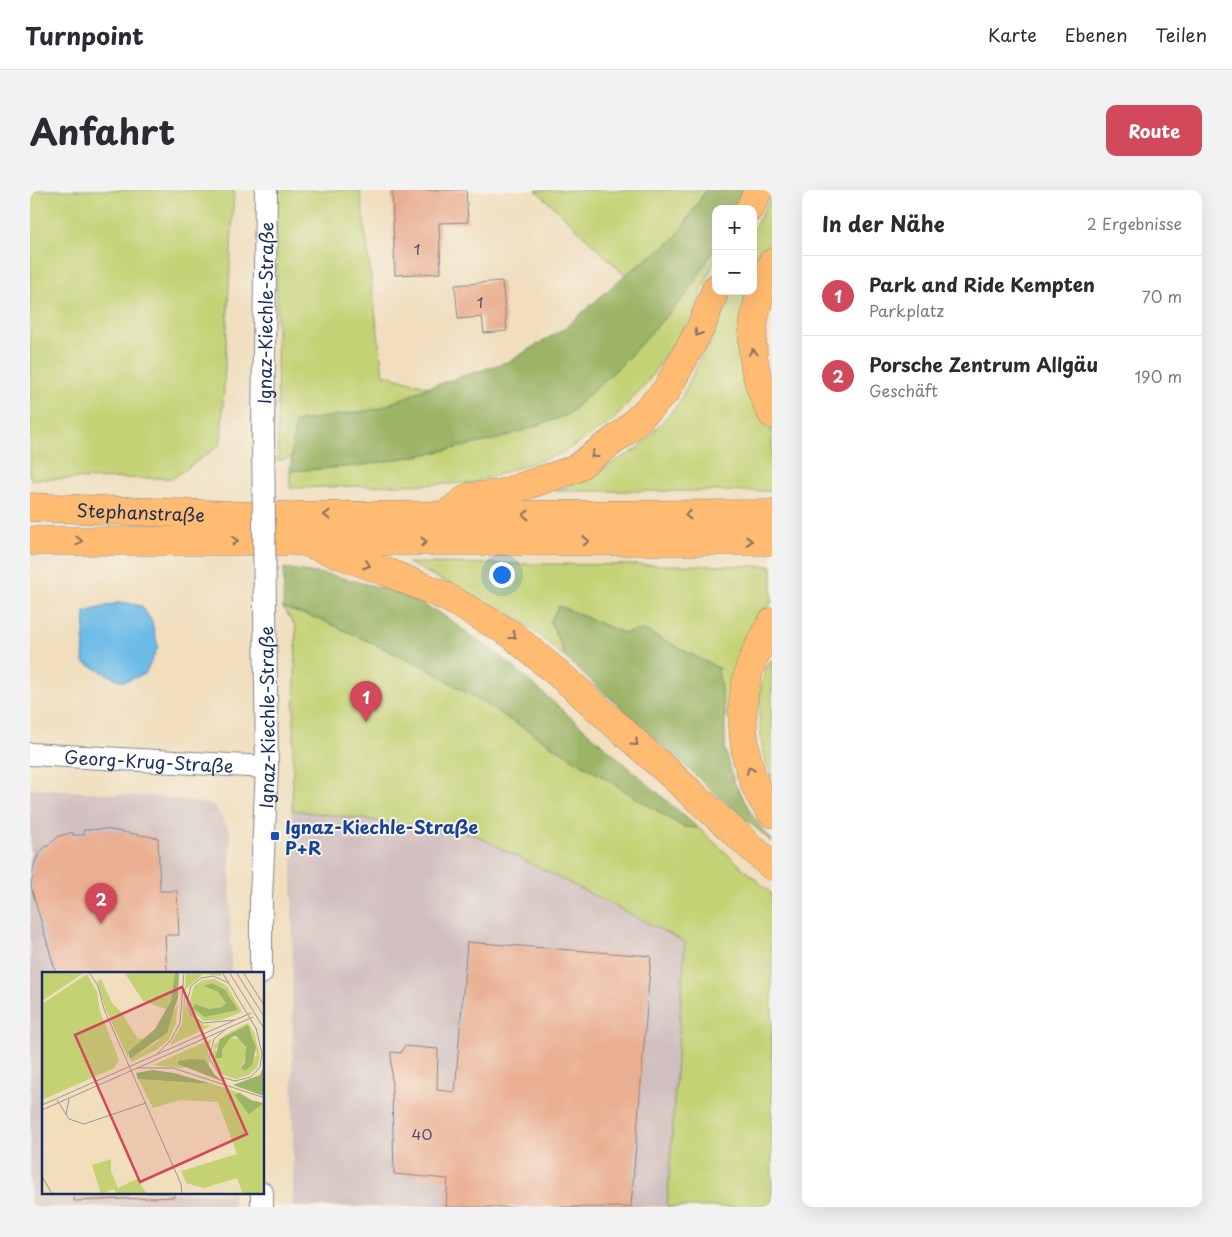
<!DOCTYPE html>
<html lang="de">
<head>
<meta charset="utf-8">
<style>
	body { margin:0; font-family:"Playpen Sans",sans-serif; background:#f2f2f3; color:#2b2b33 }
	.controls { position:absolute; right:15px; top:15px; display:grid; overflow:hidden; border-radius:10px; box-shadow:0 5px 20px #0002 }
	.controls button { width:45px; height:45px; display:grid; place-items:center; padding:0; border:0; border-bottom:1px solid #e1e1e2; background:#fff; color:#2b2b33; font:25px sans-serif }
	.you { position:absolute; left:471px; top:384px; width:18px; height:18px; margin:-12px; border:4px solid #fff; border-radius:50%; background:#1a73e8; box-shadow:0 0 0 8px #1a73e833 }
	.badge { display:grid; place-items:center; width:32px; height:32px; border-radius:50%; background:#d1495b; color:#fff; font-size:16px; font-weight:700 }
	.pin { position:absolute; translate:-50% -41px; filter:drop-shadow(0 1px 2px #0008) }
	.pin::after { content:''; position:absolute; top:26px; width:18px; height:15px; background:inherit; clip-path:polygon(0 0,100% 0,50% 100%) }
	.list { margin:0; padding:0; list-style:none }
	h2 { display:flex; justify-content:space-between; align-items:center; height:65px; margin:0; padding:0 20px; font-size:21px }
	h2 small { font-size:16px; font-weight:400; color:#7c7c81 }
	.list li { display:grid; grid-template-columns:32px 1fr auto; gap:15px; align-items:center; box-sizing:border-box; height:80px; padding:0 20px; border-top:1px solid #e1e1e2 }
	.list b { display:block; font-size:19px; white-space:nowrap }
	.list p { margin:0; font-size:16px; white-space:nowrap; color:#7c7c81 }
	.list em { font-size:16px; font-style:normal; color:#7c7c81 }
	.map { position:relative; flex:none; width:742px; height:1017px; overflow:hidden; border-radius:10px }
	header { display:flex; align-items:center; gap:30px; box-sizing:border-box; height:70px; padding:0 25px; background:#fff; border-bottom:1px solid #e1e1e2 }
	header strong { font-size:24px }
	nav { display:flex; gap:28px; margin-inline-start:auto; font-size:18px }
	.intro { display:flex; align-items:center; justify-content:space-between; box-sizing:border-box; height:120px; padding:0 30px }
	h1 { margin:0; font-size:35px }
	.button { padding:12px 22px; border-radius:10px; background:#d1495b; color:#fff; font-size:18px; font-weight:700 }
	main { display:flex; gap:30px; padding:0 30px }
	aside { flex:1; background:#fff; border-radius:10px; box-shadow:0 5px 20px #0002 }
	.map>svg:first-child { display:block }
	.industrial { fill:#d1bfbf }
	.green { fill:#c4d274; stroke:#708069 }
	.forest { fill:#9bb466; stroke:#5b7262 }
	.water { fill:#6dbbe7; stroke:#4475a2 }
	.building { fill:#eaae91 }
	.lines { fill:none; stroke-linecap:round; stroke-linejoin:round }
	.street-casing { stroke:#86868e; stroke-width:24 }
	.primary-casing { stroke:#86868e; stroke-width:29 }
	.highway-casing { stroke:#86868e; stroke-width:29 }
	.street { stroke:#fff; stroke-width:22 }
	.primary { stroke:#ffbb71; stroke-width:28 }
	.highway { stroke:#ffbb71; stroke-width:28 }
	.street-bridge-casing { stroke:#86868e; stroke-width:24; stroke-linecap:butt }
	.street-bridge { stroke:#fff; stroke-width:22 }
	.oneway { stroke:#826e67 }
	.transit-dot { fill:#1a4fb4; stroke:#f7f3e8; stroke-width:2 }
	.labels { text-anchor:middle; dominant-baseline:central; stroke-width:4; stroke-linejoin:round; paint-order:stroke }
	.number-label { font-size:15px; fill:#4f4f6b }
	.street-label { font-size:18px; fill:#1b2f5e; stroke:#f7f3e8 }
	.transit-label { font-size:18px; font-weight:bold; fill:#164399; stroke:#f7f3e8; text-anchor:start }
	.inset-road { fill:none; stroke:#9b9897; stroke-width:1 }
	.view { fill:#d1495b; fill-opacity:0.15; stroke:#d1495b; stroke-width:2.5 }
	.inset-edge { fill:none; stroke:#1b2f5e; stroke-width:2.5 }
</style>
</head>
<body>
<header>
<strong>Turnpoint</strong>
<nav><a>Karte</a><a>Ebenen</a><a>Teilen</a></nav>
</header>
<div class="intro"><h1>Anfahrt</h1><a class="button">Route</a></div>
<main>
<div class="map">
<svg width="742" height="1017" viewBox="0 0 742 1017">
	<rect width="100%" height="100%" fill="#f7f3e8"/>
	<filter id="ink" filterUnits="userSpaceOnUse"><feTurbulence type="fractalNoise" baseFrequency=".02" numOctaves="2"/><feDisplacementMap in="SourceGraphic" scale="10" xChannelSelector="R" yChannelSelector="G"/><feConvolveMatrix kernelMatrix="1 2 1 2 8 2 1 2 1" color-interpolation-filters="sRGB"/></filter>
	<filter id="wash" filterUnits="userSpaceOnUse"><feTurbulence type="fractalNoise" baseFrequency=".0096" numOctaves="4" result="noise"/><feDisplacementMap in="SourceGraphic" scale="20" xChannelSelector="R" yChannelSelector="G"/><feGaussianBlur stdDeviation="1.12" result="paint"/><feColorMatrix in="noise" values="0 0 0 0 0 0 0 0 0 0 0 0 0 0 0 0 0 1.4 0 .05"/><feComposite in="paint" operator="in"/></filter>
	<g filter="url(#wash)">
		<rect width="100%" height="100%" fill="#f0debd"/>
		<!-- industrial -->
		<g class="industrial">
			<path d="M0,598L140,608L185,616L200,642L201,783H14V1003H203V1017H0Z"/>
			<path d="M262,620L441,643L655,752L637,1017H263Z"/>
		</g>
		<!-- green -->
		<g class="green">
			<path d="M0,0H204L191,254L143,288L0,289Z"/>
			<path d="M246,0H330L353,184L399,197L348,219L266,232L262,267L248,271Z"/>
			<path d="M506,0H676L645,49L595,85Z"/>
			<path d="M742,5V49L731,64L723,84V40Z"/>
			<path d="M686,57V66L661,128L618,191L581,232L532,263L443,293L260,298V281L328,276L407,262L468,249L537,225L594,172L655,106Z"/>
			<path d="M699,101H716L711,162L727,215L742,238V301H526L557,288L609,258L649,213L683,143Z"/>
			<path d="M378,373L742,376V412C713,445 704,489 695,530L688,478L614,440L593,443L529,416L520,432L537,469L491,430Z"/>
			<path d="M253,418L292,430L397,478L653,637L668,638L742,704V1017H637L655,752L441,643L262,620L266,437Z"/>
			<path d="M742,469V589C730,567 726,511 733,486C735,480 739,474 742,469Z"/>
		</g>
		<!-- forest -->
		<g class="forest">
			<path d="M676,0H714L706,19H686V57L655,106L594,172L537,225L468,249L407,262L328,276L260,281L265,232L348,219L399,197L480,171L535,138L595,85L645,49Z"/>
			<path d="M254,378L305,386L363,401L410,423L475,470L668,638L653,637L397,478L292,430L253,418Z"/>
			<path d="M529,416L593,443L614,440L688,478L695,530V559L704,592L721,623L742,652L686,604L537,469L520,431Z"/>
		</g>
		<!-- water -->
		<path class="water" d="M91,412L112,416L122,432L128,457L115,484L93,492L53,472L55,422Z"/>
		<g id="blocks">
			<!-- building -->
			<g class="building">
				<path d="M362,0H436L438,32L409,33L411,83L365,85Z"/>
				<path d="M472,91L477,141L454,143L452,127L428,129L425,95Z"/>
				<path d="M75,639L128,648L130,701H147L149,745H135L137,783H26L1,697L4,674L10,662L29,646L43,642V645H54L53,640Z"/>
				<path d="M437,752L621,766L601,1017H416L418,989L364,984L361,862L371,863L374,856L408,859L407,900L425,902Z"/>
				<path d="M44,1003H144V1007L44,1011Z"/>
			</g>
		</g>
	</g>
	<g filter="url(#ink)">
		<use href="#blocks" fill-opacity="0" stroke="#86868e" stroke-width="1"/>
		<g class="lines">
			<defs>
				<g id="street">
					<path id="s1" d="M233,245L236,0"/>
					<path id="s2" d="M0,564L237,577"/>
					<path id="s3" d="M231,783V707L237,577L235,420"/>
					<path d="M232,1003V1017"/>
				</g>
				<g id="primary">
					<path id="s4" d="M0,317L222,326L742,324"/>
					<path d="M0,351H742"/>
				</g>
				<g id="highway">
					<path d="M719,19L729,0"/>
					<path d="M742,73C718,126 714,171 742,224"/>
					<path d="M415,325L439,307L470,304L545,279L595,242L636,201L672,135L686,98"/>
					<path d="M275,352L359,383L415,406L481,444L544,497L742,676"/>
					<path d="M742,432C735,446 725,462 720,477C706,521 712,587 742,623"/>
				</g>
			</defs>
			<!-- street casing -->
			<use href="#street" class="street-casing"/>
			<!-- primary casing -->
			<use href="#primary" class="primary-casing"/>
			<!-- highway casing -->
			<use href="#highway" class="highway-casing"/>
			<!-- street -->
			<use href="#street" class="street"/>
			<!-- primary -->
			<use href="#primary" class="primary"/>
			<!-- highway -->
			<use href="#highway" class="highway"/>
			<defs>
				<path id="street-bridge" d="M233,245L235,420"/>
			</defs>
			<!-- street-bridge casing -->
			<use href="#street-bridge" class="street-bridge-casing"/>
			<!-- street-bridge -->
			<use href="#street-bridge" class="street-bridge"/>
		</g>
		<!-- one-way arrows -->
		<defs><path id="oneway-chevron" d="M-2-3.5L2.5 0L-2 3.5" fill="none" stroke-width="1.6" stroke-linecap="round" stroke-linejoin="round" transform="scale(1.25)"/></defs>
		<g class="oneway">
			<use href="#oneway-chevron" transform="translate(668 143) rotate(119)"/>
			<use href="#oneway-chevron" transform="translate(723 162) rotate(-94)"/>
			<use href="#oneway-chevron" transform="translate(564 265) rotate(144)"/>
			<use href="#oneway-chevron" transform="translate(297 325) rotate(180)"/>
			<use href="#oneway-chevron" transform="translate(496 325) rotate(180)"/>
			<use href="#oneway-chevron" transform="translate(658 325) rotate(180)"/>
			<use href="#oneway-chevron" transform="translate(49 351)"/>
			<use href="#oneway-chevron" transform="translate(205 351)"/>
			<use href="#oneway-chevron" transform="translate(556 351)"/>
			<use href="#oneway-chevron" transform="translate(719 351)"/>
			<use href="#oneway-chevron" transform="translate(394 352)"/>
			<use href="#oneway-chevron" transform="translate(337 375) rotate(20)"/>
			<use href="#oneway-chevron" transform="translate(483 446) rotate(36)"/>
			<use href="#oneway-chevron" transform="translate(605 553) rotate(42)"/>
			<use href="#oneway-chevron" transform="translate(720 580) rotate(-113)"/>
		</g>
	</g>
	<!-- markers -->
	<rect class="transit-dot" x="240" y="641" width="10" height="10" rx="2.5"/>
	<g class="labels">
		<!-- number labels -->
		<g class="number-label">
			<text x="387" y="58">1</text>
			<text x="450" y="111">1</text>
			<text x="392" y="943">40</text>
		</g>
		<!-- street labels -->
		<g class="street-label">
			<text stroke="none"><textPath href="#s1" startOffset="122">Ignaz-Kiechle-Straße</textPath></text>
			<text stroke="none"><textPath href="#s4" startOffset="111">Stephanstraße</textPath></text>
			<text stroke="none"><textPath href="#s3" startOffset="256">Ignaz-Kiechle-Straße</textPath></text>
			<text stroke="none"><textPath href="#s2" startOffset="119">Georg-Krug-Straße</textPath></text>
		</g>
		<!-- transit labels -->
		<g class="transit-label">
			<text x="255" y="636">Ignaz-Kiechle-Straße<tspan x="255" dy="21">P+R</tspan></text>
		</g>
	</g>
	<!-- overview -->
	<g transform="translate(12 782)">
		<rect width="222" height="222" fill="#f0debd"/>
		<path d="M0,0H43L0,29ZM82,0H133L129,29L124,37L101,29ZM144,0H178L180,4L161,2L144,17L143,33L161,53L169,54L128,73L140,52ZM45,2L55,20L58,39L77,88L72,96L0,128V32ZM59,7L70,31L79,40L96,67L103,66L86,80V86L63,36L55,9ZM173,7L185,14L200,40L179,48L162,49L150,39L147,33L152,14L161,8ZM170,11L196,38L157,41L153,33L167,37L180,35L184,31L176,20L163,14ZM136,25L134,51L127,67L116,77L90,90L88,87L116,69L134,36ZM206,51L212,61L218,84L215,95L207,103L194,107L181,103L170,86L172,73L184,62ZM209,59L215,83L199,96L205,83L202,69L189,65L180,78V86L173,78L185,63ZM170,67L166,78L167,95L163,88L140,96L111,93ZM96,107L170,112L198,121L192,124L207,141L222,131V222H201L195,206L162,216L144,211L139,199L195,182L176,130L138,128L111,136ZM69,187V199L76,216L95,207L105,222H74L72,217L59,222L50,193Z" fill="#c4d274" fill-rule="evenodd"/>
		<path d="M133,0H137L136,25L125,61L88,87L86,80L113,57L129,29ZM170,11L183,18L196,38L163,45L151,36L153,32L167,37L180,35L184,31L176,20L162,14ZM206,53L214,76L210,93L203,99L199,96L203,90L204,75L194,64L189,65L180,78V86H173L178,67ZM150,87L163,88L173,103L182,110L136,92V89ZM222,94V124L191,113L218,103ZM111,98L132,101L170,112L96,107L94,101ZM198,121L209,128L222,131L207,142L192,123Z" fill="#9bb466"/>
		<path class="inset-road" d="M47,0L56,14L62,37L139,212L140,222M180,0L215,58M187,0L223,58M194,0L223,46M201,0L223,35M187,11L171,4L159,6L149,14L145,31L149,43L161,51L193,48M184,57L172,67L167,86L179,105L193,109L209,105L218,95L220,82L214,56M114,83L129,68L138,51L142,0M95,96H131L223,126M15,128L27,147L42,152L104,131M0,133L209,41M0,138L211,45M24,143L27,127M0,204L10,222"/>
		<path class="view" d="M140,15L205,162L98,210L33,63Z"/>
		<rect width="222" height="222" class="inset-edge"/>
	</g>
</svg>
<div class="controls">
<button>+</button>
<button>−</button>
</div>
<div class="you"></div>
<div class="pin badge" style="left:336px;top:532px">1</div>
<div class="pin badge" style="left:71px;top:734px">2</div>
</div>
<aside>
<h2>In der Nähe<small>2 Ergebnisse</small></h2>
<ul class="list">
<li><span class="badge">1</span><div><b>Park and Ride Kempten</b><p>Parkplatz</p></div><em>70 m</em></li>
<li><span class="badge">2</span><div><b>Porsche Zentrum Allgäu</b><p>Geschäft</p></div><em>190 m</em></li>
</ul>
</aside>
</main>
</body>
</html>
